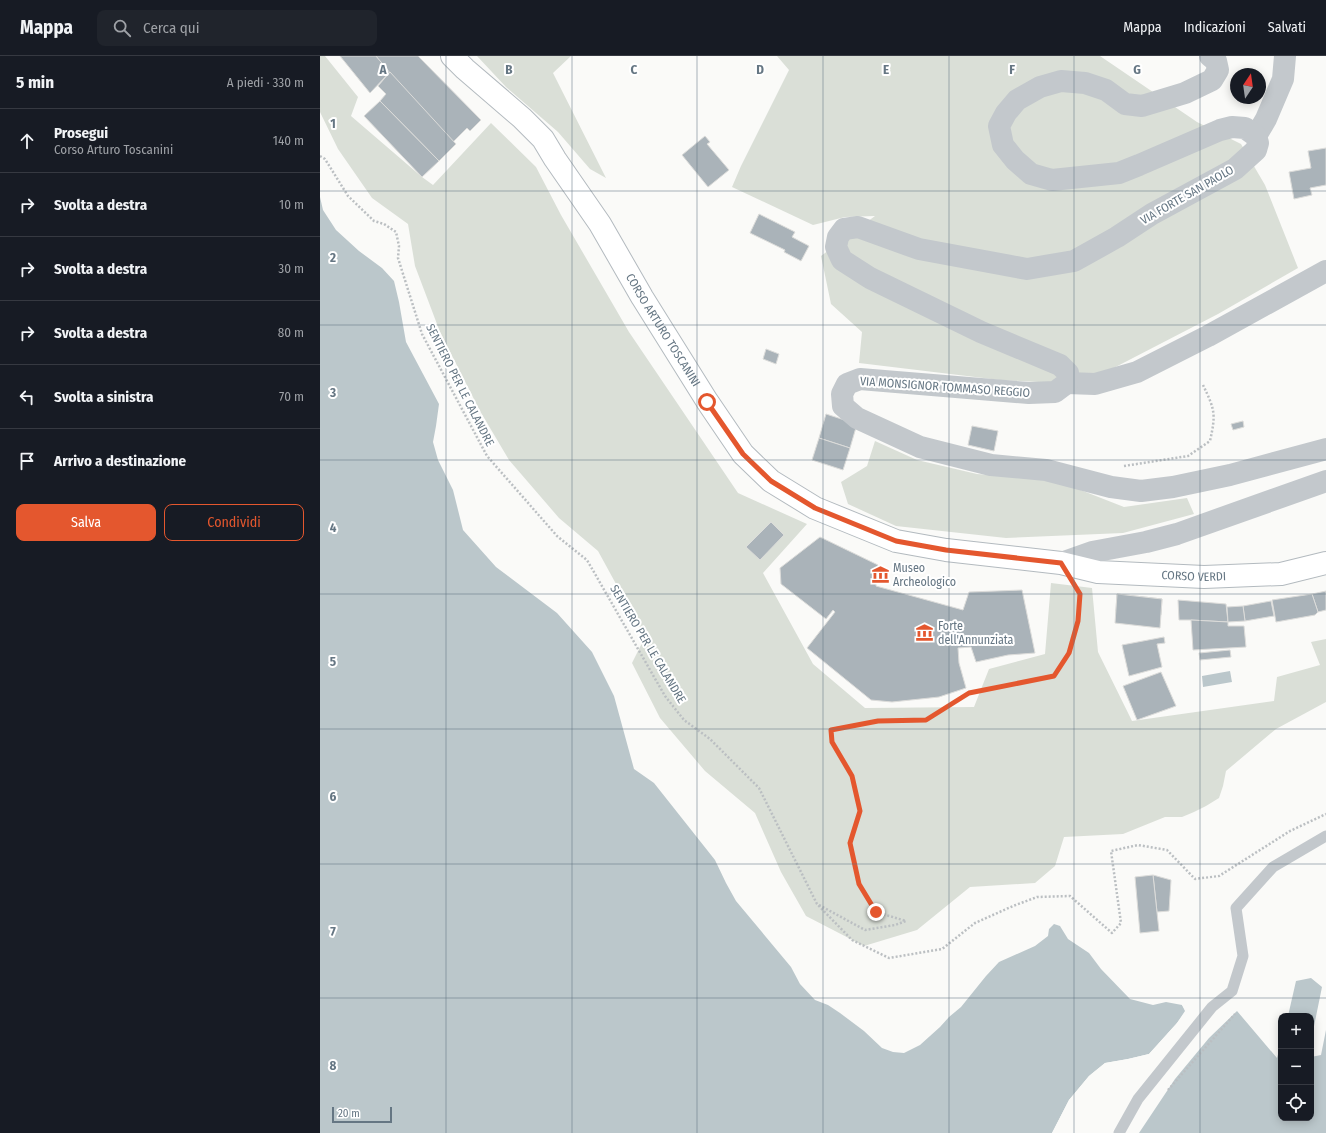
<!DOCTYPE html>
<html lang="it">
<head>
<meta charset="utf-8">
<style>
	body { margin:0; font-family:"Fira Sans Condensed",sans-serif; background:#20242c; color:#f1f3f6 }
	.controls { position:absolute; right:12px; bottom:12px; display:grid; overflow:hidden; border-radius:8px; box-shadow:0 2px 10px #0003 }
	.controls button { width:36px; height:36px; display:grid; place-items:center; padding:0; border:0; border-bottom:1px solid #363941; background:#171b24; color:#f1f3f6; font:20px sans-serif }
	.compass { position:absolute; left:910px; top:12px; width:36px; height:36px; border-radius:50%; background:#171b24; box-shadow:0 2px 10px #0003; rotate:13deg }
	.scale { position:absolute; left:12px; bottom:10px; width:60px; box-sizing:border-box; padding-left:4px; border:2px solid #657683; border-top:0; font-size:11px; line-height:14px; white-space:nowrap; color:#657683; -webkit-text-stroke:3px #fff; paint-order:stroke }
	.stop { position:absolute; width:12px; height:12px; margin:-9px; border:3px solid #e4572e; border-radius:50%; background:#fff }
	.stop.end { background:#e4572e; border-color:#fff; box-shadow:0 1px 4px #0008 }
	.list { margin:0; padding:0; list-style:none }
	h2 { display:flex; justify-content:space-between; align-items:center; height:52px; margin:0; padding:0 16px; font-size:17px }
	h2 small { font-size:13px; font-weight:400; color:#9ea1a6 }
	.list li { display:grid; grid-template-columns:26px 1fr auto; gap:12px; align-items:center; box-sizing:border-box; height:64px; padding:0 16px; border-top:1px solid #363941 }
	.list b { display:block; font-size:15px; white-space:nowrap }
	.list p { margin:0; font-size:13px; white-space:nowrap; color:#9ea1a6 }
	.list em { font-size:13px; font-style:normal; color:#9ea1a6 }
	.actions { display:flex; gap:8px; padding:12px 16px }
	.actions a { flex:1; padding:9px 0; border:1px solid #e4572e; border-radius:8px; text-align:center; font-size:14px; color:#e4572e }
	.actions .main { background:#e4572e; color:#fff }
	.icon { flex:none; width:22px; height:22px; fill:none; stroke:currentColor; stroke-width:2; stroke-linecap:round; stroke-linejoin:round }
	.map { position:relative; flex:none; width:1006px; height:1077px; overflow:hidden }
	header { display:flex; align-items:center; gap:24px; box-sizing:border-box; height:56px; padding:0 20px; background:#171b24; border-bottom:1px solid #363941 }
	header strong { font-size:19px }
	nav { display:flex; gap:22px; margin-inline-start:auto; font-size:14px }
	.search { width:280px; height:36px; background:#20242c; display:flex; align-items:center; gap:10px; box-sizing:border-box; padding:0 14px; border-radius:8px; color:#9ea1a6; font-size:15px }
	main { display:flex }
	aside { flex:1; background:#171b24 }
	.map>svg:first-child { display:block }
	.green { fill:#dadfd7 }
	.water { fill:#bbc7cb }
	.pier { fill:#fafaf8 }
	.building { fill:#aab3b9; stroke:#dcdcda }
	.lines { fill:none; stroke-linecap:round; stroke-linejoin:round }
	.secondary-casing { stroke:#b3babf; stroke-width:24 }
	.path { stroke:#bbbfc2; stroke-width:2.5; stroke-dasharray:2 2; stroke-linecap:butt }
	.service { stroke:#c3c8cc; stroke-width:11 }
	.minor { stroke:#c3c8cc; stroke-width:22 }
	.tertiary { stroke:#c3c8cc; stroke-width:22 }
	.secondary { stroke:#fff; stroke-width:22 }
	.route { stroke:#e4572e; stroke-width:5 }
	.grid { fill:none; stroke:#657683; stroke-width:1; stroke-opacity:0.55 }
	.labels { text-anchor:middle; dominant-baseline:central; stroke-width:4; stroke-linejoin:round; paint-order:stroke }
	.street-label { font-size:12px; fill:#657683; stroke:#fff }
	.poi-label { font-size:12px; fill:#657683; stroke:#fff; text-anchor:start }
	.grid-label { font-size:13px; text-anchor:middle; font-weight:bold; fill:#657683; stroke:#fff; stroke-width:4; stroke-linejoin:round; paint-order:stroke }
</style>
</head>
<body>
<header>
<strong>Mappa</strong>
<div class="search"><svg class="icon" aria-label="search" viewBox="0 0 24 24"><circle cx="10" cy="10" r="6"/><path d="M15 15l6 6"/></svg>Cerca qui</div>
<nav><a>Mappa</a><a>Indicazioni</a><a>Salvati</a></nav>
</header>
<main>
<aside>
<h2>5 min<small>A piedi · 330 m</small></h2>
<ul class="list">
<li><svg class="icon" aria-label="ahead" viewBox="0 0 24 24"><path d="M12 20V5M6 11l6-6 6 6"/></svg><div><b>Prosegui</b><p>Corso Arturo Toscanini</p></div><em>140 m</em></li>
<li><svg class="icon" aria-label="right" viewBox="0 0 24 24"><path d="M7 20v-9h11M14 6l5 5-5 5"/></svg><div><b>Svolta a destra</b></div><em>10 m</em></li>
<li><svg class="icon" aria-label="right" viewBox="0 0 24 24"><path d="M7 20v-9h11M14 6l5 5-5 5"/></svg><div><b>Svolta a destra</b></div><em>30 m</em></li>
<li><svg class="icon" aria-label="right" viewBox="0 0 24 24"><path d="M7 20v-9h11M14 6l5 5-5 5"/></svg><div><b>Svolta a destra</b></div><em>80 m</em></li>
<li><svg class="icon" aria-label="left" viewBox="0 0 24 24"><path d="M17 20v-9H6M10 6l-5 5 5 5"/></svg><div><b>Svolta a sinistra</b></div><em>70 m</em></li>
<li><svg class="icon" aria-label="arrive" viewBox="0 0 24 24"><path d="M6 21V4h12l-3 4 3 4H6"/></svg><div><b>Arrivo a destinazione</b></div></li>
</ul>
<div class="actions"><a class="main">Salva</a><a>Condividi</a></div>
</aside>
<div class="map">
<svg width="1006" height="1077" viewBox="0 0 1006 1077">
	<rect width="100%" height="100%" fill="#fafaf8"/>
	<!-- green -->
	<g class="green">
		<path d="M0,0H5L38,41L31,60L102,121L113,129L171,67L216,111L241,159L309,276L418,437L487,468L443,517L493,608L545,652L654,651L669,613L725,598L731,527L772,532L778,596L812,665L954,645L957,621L1000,609L991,586L1006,583V646L956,673L906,715L903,730L899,742L886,750L874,756L862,761H845L803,778L744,781L735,810L715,827L650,831L597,874L544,890L486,860L461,816L435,757L385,715L340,662L312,607L325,581L278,495L239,462L189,404L160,355L120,276L95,210L88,168L52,142L18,93L0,56Z"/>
		<path d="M157,0H251L233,17L286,122L270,113L238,76L186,31Z"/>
		<path d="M457,0H780L877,66L921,88L945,129L978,212L898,258L782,318L737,327L680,324L539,307L542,276L511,248L501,200L555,160L525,161L493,169L412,131L421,110L469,14Z"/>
		<path d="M555,385L597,404L657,418L735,424L804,451L867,442L874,458L803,477L686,482L576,470L528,448L521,426L547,410Z"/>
	</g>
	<!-- water -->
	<g class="water">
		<path d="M0,141L3,154L16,174L39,195L62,212L74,225L79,246L86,286L119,348L116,370L113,386L118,404L133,434L143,474L176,511L237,557L272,596L294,640L314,713L334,727L395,804L406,827L416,845L471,911L480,928L495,944L508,949L520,957L544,975L562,992L573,996L584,997L600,989L620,971L629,961L641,951L666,920L679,906L715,890L728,880L729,873L734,868L740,870L748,883L769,897L781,913L810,943L833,949L846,946L862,949L866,955L857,967L829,998L808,1003L785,1007L769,1020L749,1044L732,1077H0Z"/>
		<path d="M910,615L912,626L883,631L882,620Z"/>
		<path d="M991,922L1002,931L991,985V960H968L976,925Z"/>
		<path d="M917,955L957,1002L961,987V1062H991V1001L1001,999L1006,974V1077H819L855,1023L889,982Z"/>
	</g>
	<!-- pier -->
	<path class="pier" d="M864,948L867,956L859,968L830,999L808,1005L786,1009L770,1022L751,1045L734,1077H732L749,1044L769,1020L785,1007L808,1003L829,998L857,967L865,955L862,949Z"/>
	<!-- building -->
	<g class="building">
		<path d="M20,0H56L70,16L50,37Z"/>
		<path d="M56,0H98L161,64L150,75L147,72L133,86L76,24Z"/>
		<path d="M70,16L136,88L119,105L60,45L66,38L58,30Z"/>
		<path d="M60,45L119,105L102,121L44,60Z"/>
		<path d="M385,80L390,86L387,88L409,114L388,131L362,99Z"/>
		<path d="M1006,92V129L990,132L992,139L974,143L969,116L991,112L988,95Z"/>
		<path d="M439,158L475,176L472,181L489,190L481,205L464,196L465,194L430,177Z"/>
		<path d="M446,293L459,298L456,308L443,303Z"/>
		<path d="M506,358L537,368L530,392L499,382Z"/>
		<path d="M923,365L924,371L913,374L911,368Z"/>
		<path d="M652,370L678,375L674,395L648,389Z"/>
		<path d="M499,382L530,392L523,414L492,404Z"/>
		<path d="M451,466L464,479L440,504L426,491Z"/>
		<path d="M500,481L558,509L556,530L643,554L649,536L702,534L715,597L688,599L656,606L651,591L638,592L639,607L646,632L619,641L572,646L551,644L487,592L515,556L513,554L506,563L461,528L460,512Z"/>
		<path d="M1006,535V554L998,556L992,538Z"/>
		<path d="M797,538L842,543L841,559L796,555Z"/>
		<path d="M797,538L842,543L840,572L795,567Z"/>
		<path d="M992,538L998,556L995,559L956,566L952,544Z"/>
		<path d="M858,544L906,548L908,566L871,564H859Z"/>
		<path d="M951,545L954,560L925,565L923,550Z"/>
		<path d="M923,550L925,565L908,566L907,551Z"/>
		<path d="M871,564L908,566V570H924L926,591L873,594Z"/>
		<path d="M844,581L845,587L837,588L842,611L809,620L802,589Z"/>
		<path d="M910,594L911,601L880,604L879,597Z"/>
		<path d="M841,616L856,650L817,664L803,630Z"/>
		<path d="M833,819L851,824L849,855L837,856Z"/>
		<path d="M833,819L839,875L820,877L815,821Z"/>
	</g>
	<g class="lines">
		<defs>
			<g id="secondary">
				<path id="s1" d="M132,0L145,13L202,62L223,83L235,103L280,168L322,241L387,345L423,398L451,425L495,452L576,485L626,494L741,507L778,516L884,521L961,518L1006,507"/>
			</g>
		</defs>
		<!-- secondary casing -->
		<use href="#secondary" class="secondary-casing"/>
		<!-- path -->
		<g class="path">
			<path d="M0,100L5,103L28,140L54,165L64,168L76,176L79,190L78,202L102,278L167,400L237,480L267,504L345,640L364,664L390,683L439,732L497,848L532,884L569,902L622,893L655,867L693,850L717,841L750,840L792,877L801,867L791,795L818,789L847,794L875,823L899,820L970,775L1006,758"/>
			<path d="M804,410L868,400L890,385C896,358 895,354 883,329"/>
			<path d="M499,849L545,874L575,869L586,865L556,856L539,828L530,787L540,755L532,720L512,686L511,673L558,665L606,664L649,637L734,620C739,612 746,604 750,596C754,583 764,544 757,533"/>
			<path d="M848,1034L915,958"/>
		</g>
		<!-- service -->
		<path class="service" d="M799,1077L818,1043L892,951L912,935L923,900L916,852L953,811L1006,780"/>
		<!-- minor -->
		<g class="minor">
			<path d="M936,80L946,63L963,23L965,0"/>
			<path d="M747,327L775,328L817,316L888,280L1006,215"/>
		</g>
		<!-- tertiary -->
		<g class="tertiary">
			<path d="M890,0L896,5L898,14L892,24L865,37L822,50L805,48L786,34L765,27L741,25L720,31L697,44L686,57L679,70L683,89L695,104L711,118L732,124L799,117L819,109L900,74L912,71L925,72L936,80L938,87L936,94L915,113L832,158L797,181L754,205L707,213L599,193L538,171L524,173L518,181L516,191L522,204L550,222L661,276L740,309L748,317L747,327L735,336L709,337L540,323L527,328L522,338L523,350L537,362L600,391L671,409L726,414L791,431L821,435L853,431L910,419L1006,393"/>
			<path d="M741,507L772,496L826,486L857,478L1006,425"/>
		</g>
		<!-- secondary -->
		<use href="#secondary" class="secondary"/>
	</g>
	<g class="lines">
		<!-- route -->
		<path class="route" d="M387,346L423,398L451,425L495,452L576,485L626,494L741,507L760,538L758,565L749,597L734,620L649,637L606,664L558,665L511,674L512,686L532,720L540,755L530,787L539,828L556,856"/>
	</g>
	<!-- grid -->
	<path class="grid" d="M126,0V1077M252,0V1077M377,0V1077M503,0V1077M629,0V1077M754,0V1077M880,0V1077M0,135H1006M0,269H1006M0,404H1006M0,538H1006M0,673H1006M0,808H1006M0,942H1006"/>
	<!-- icons -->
	<defs>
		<symbol id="museum-bare" viewBox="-9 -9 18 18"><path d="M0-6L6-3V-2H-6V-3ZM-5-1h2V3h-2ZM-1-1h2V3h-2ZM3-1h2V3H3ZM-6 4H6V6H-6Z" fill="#e4572e" stroke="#fff" stroke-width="2.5" paint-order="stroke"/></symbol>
	</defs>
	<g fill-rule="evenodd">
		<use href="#museum-bare" x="548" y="506" width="25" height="25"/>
		<use href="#museum-bare" x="592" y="564" width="25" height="25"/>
	</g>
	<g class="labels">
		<!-- street labels -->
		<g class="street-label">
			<text transform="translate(867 139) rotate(-30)">VIA FORTE SAN PAOLO</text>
			<text stroke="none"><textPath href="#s1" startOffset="349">CORSO ARTURO TOSCANINI</textPath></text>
			<text transform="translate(140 329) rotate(63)">SENTIERO PER LE CALANDRE</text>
			<text transform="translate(625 331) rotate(4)">VIA MONSIGNOR TOMMASO REGGIO</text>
			<text stroke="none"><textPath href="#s1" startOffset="975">CORSO VERDI</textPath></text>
			<text transform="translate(328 588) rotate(59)">SENTIERO PER LE CALANDRE</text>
		</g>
		<!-- poi labels -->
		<g class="poi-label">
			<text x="573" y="512">Museo<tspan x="573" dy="14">Archeologico</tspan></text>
			<text x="618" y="570">Forte<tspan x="618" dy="14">dell'Annunziata</tspan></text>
		</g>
	</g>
	<g class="grid-label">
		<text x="63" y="18">A</text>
		<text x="189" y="18">B</text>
		<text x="314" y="18">C</text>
		<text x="440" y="18">D</text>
		<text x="566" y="18">E</text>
		<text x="692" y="18">F</text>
		<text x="817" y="18">G</text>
		<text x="13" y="72">1</text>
		<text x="13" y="206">2</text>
		<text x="13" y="341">3</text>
		<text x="13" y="476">4</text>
		<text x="13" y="610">5</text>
		<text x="13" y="745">6</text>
		<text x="13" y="880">7</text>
		<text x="13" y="1014">8</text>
	</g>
</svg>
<div class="controls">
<button>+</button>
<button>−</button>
<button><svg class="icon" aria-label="locate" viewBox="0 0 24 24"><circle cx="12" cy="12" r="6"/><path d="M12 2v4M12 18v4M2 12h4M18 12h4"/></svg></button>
</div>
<svg class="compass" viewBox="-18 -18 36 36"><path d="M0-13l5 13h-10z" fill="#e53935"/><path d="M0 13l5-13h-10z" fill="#9ea1a6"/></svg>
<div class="scale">20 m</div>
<div class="stop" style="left:387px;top:346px"></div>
<div class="stop end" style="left:556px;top:856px"></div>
</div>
</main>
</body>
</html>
